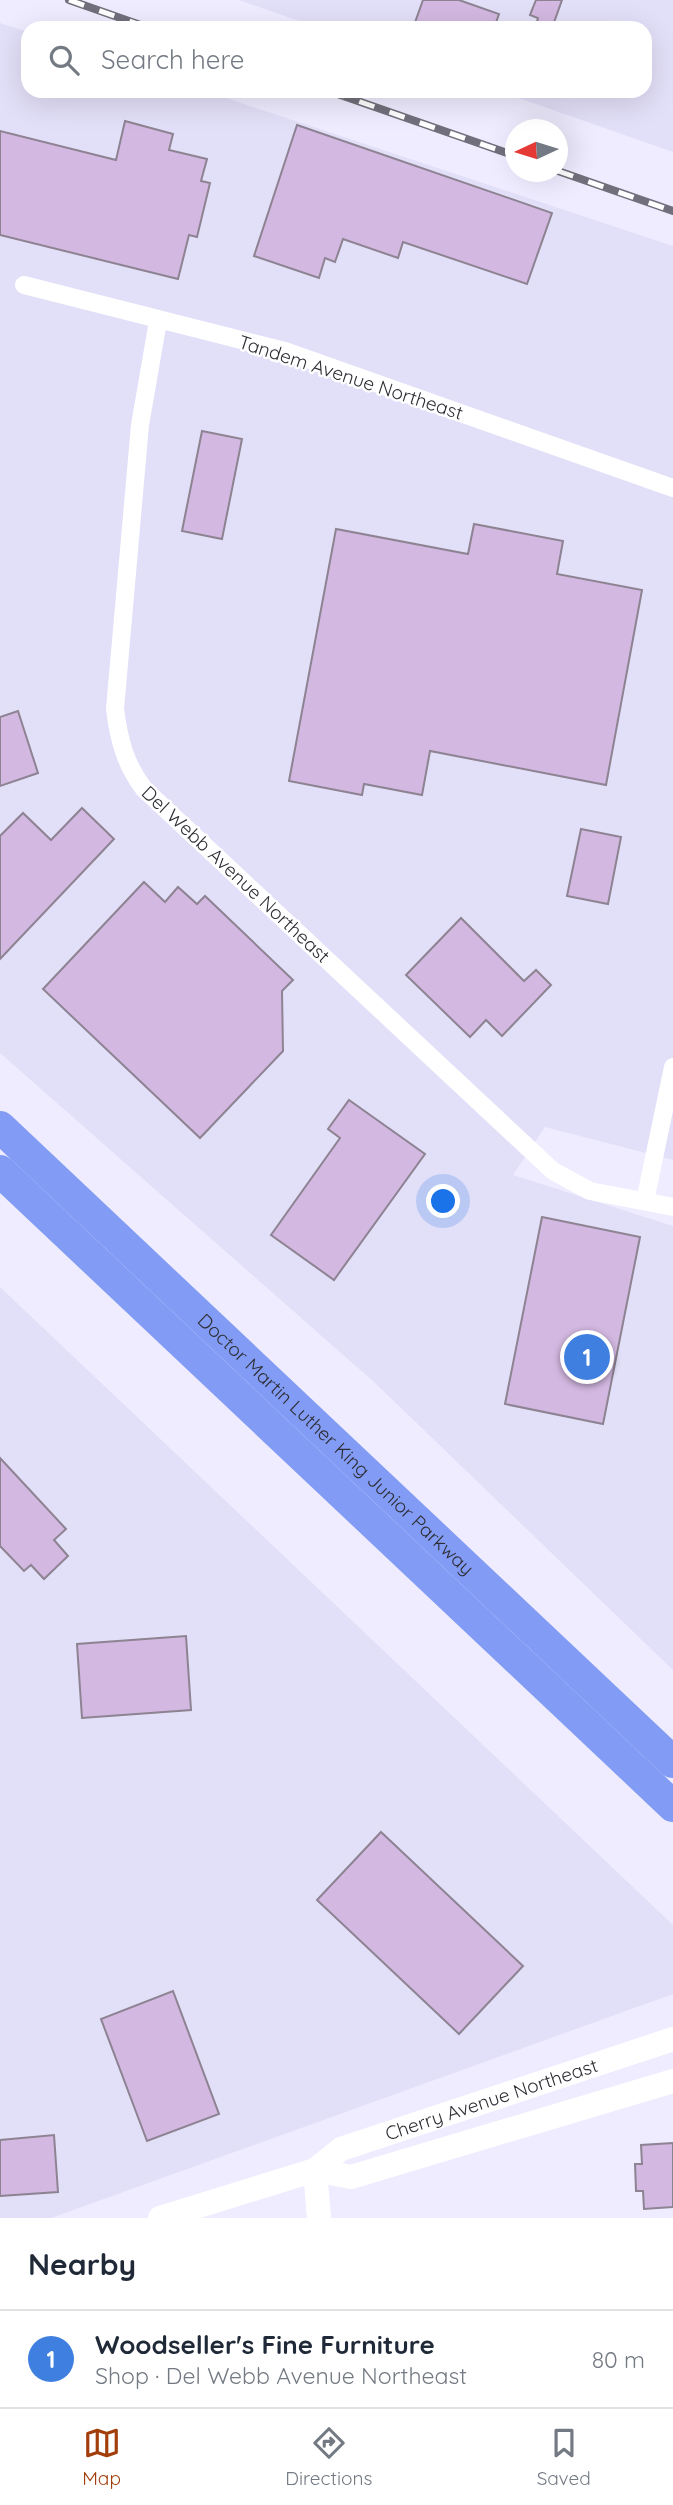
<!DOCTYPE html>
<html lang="en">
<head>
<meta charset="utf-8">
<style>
	body { margin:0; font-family:Quicksand,sans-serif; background:#f2f2f3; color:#1f2937 }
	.compass { position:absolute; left:505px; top:119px; width:63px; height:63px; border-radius:50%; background:#fff; box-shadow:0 7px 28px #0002; rotate:266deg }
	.you { position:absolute; left:444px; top:1202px; width:24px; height:24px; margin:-18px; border:5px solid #fff; border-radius:50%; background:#1a73e8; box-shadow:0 0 0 10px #1a73e833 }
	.badge { display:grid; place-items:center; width:46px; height:46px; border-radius:50%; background:#a23e0b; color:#fff; font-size:23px; font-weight:700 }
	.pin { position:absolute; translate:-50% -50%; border:4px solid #fff; box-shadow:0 2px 7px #0006 }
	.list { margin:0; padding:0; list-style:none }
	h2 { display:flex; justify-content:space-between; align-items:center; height:91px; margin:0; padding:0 28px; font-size:30px }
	h2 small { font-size:23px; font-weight:400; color:#747a83 }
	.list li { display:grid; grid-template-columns:46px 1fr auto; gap:21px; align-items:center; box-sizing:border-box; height:98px; padding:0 28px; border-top:2px solid #e0e1e3 }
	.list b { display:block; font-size:26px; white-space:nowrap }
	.list p { margin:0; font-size:23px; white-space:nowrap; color:#747a83 }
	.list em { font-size:23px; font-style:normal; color:#747a83 }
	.icon { flex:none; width:38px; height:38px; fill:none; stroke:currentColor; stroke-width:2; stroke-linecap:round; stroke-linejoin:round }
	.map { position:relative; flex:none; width:673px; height:2218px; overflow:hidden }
	.search { position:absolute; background:#fff; box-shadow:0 7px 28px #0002; left:21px; right:21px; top:21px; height:77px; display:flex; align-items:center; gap:18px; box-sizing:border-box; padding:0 24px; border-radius:21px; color:#747a83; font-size:26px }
	.sheet { height:189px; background:#fff }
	nav { display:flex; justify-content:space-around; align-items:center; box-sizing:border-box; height:98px; border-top:2px solid #e0e1e3; background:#fff; font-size:19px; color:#747a83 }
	nav a { display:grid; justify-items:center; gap:4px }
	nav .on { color:#a23e0b }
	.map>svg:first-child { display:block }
	.built { fill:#e2dff8 }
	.building { fill:#d3b8e1; stroke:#8d8392; stroke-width:2 }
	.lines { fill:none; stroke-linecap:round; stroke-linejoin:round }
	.street { stroke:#fff; stroke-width:18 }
	.secondary { stroke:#fff; stroke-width:24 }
	.highway { stroke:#829cf5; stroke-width:32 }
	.rail-casing { stroke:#716f7b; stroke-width:8 }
	.rail { stroke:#fff; stroke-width:5; stroke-dasharray:16; stroke-linecap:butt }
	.labels { text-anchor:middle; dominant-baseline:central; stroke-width:5; stroke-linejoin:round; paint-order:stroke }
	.street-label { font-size:19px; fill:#2e2d34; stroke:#fff }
</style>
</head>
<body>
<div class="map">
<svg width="673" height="2218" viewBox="0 0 673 2218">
	<rect width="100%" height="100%" fill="#efecff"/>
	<!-- built -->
	<g class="built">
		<path d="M239,0H673V152L499,91H645V28H319Z"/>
		<path d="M0,23L28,32V91H205L673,246V1160L545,1127L513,1175L673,1226V1670L374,1382L0,1053Z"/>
		<path d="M0,1287L673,1925V1994L51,2218H0Z"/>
	</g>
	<!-- building -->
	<g class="building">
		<path d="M423,0H459L499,14L494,28H413Z"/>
		<path d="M536,0H562L552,28H535L538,18L530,15Z"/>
		<path d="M125,121L173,134L169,150L207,159L201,181L210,183L197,237L189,235L178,279L0,235V131L116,160Z"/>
		<path d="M297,125L552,213L527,284L403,242L398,258L343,239L335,262L325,258L319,278L254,256Z"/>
		<path d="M202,431L242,439L222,539L182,531Z"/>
		<path d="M474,524L563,541L557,574L642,590L606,785L430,751L422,795L364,784L362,795L289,781L336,529L468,554Z"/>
		<path d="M18,711L38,773L0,786V717Z"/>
		<path d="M82,808L114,839L0,959V836L23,813L51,840Z"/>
		<path d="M581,829L621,837L608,904L567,896Z"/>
		<path d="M144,882L165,902L178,887L197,904L205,896L293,980L282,991L283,1051L200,1138L43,989Z"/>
		<path d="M461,918L524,981L536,970L551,985L502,1036L486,1020L470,1037L406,975Z"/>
		<path d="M349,1100L425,1154L334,1280L271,1235L340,1138L328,1129Z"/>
		<path d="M542,1217L640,1237L603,1424L505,1404Z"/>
		<path d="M0,1458L66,1529L54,1540L68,1556L44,1579L31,1565L24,1571L0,1546Z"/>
		<path d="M186,1636L191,1710L82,1718L77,1644Z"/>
		<path d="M381,1832L523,1966L459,2034L317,1900Z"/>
		<path d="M173,1991L219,2114L147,2141L101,2019Z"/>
		<path d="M54,2135L58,2192L0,2196V2140Z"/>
		<path d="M673,2143V2207L644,2209L643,2191H636L635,2164H642L641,2145Z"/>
	</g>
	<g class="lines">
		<!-- street -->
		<g class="street">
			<path d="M24,285L285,351L673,488"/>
			<path d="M158,321L140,425L115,709C119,740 125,764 144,789L553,1171L590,1191L673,1207"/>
			<path d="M645,1201L673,1067"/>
		</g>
		<!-- secondary -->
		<g class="secondary">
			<path d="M315,2170L351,2177L673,2081"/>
			<path d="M315,2170L319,2218"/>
			<path id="s1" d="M160,2218L315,2170L341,2149L673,2039"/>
		</g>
		<!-- highway -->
		<g class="highway">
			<path id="s2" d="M0,1127L673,1762"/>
			<path d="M0,1171L673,1806"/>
		</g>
		<defs>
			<g id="rail">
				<path d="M69,0L149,28"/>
				<path d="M329,91L516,156"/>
				<path d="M558,171L673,211"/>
			</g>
		</defs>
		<!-- rail casing -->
		<use href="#rail" class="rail-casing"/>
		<!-- rail -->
		<use href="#rail" class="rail"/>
	</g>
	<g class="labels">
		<!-- street labels -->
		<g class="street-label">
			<text transform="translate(351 377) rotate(18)">Tandem Avenue Northeast</text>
			<text transform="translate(236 874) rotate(43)">Del Webb Avenue Northeast</text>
			<text stroke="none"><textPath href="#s2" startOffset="462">Doctor Martin Luther King Junior Parkway</textPath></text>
			<text stroke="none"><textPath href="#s1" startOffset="354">Cherry Avenue Northeast</textPath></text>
		</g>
	</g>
</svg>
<svg class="compass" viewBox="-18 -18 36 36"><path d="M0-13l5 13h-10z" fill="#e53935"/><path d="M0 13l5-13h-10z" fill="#747a83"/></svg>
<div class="you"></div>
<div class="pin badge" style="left:587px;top:1357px;background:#3f7fe0">1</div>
<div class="search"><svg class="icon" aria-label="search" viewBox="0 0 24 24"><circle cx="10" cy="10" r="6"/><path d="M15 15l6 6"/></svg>Search here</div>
</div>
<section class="sheet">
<h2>Nearby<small></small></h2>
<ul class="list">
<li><span class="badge" style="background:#3f7fe0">1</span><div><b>Woodseller's Fine Furniture</b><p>Shop · Del Webb Avenue Northeast</p></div><em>80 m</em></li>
</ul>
</section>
<nav>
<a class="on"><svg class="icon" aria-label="map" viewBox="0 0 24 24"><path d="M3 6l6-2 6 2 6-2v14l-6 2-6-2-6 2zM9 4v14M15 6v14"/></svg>Map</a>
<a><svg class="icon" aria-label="directions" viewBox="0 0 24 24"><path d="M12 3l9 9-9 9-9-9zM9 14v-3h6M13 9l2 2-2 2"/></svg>Directions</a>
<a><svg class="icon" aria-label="saved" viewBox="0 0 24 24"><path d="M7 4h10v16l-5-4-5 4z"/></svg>Saved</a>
</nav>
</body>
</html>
